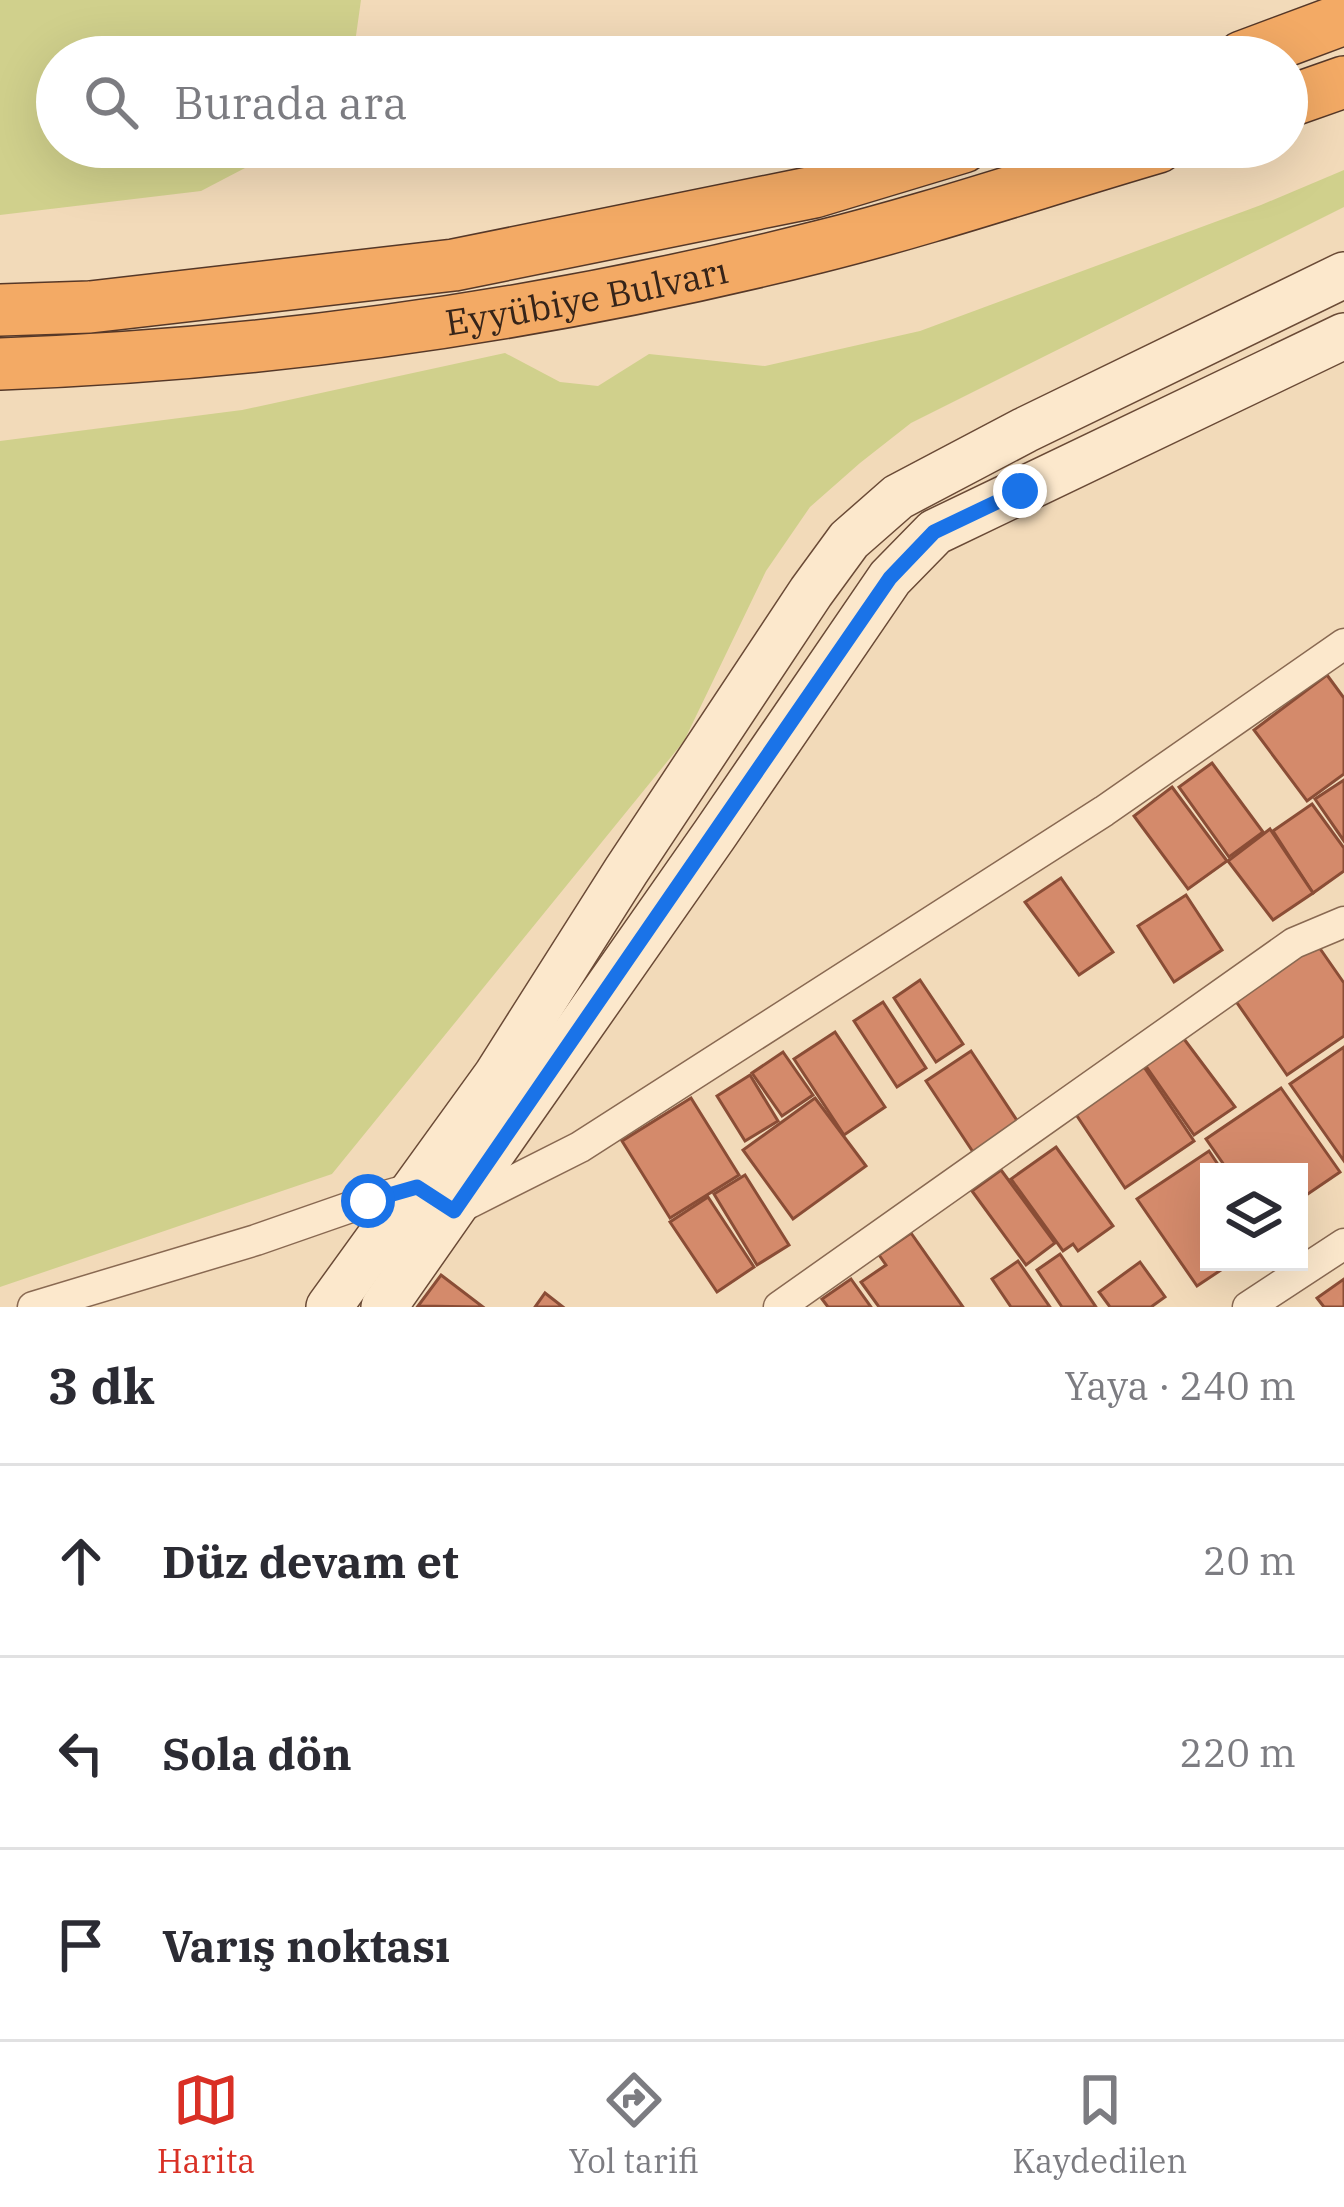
<!DOCTYPE html>
<html lang="tr">
<head>
<meta charset="utf-8">
<style>
	body { margin:0; font-family:"IBM Plex Serif",serif; background:#f7f7f7; color:#2b2b33 }
	.controls { position:absolute; right:36px; bottom:36px; display:grid; overflow:hidden; border-radius:0px; box-shadow:0 12px 48px #0002 }
	.controls button { width:108px; height:108px; display:grid; place-items:center; padding:0; border:0; border-bottom:3px solid #e1e1e2; background:#fff; color:#2b2b33; font:60px sans-serif }
	.stop { position:absolute; width:36px; height:36px; margin:-27px; border:9px solid #1a73e8; border-radius:50%; background:#fff }
	.stop.end { background:#1a73e8; border-color:#fff; box-shadow:0 3px 12px #0008 }
	.list { margin:0; padding:0; list-style:none }
	h2 { display:flex; justify-content:space-between; align-items:center; height:156px; margin:0; padding:0 48px; font-size:51px }
	h2 small { font-size:39px; font-weight:400; color:#7c7c81 }
	.list li { display:grid; grid-template-columns:78px 1fr auto; gap:36px; align-items:center; box-sizing:border-box; height:192px; padding:0 48px; border-top:3px solid #e1e1e2 }
	.list b { display:block; font-size:45px; white-space:nowrap }
	.list em { font-size:39px; font-style:normal; color:#7c7c81 }
	.icon { flex:none; width:66px; height:66px; fill:none; stroke:currentColor; stroke-width:2; stroke-linecap:round; stroke-linejoin:round }
	.map { position:relative; flex:none; width:1344px; height:1307px; overflow:hidden }
	.search { position:absolute; background:#fff; box-shadow:0 12px 48px #0002; left:36px; right:36px; top:36px; height:132px; display:flex; align-items:center; gap:30px; box-sizing:border-box; padding:0 42px; border-radius:66px; color:#7c7c81; font-size:45px }
	.sheet { height:732px; background:#fff }
	nav { display:flex; justify-content:space-around; align-items:center; box-sizing:border-box; height:168px; border-top:3px solid #e1e1e2; background:#fff; font-size:33px; color:#7c7c81 }
	nav a { display:grid; justify-items:center; gap:6px }
	nav .on { color:#d93025 }
	.map>svg:first-child { display:block }
	.green { fill:#d0d08c }
	.building { fill:#d48a6b; stroke:#8a4d36; stroke-width:3 }
	.lines { fill:none; stroke-linecap:round; stroke-linejoin:round }
	.minor-casing { stroke:#896952; stroke-width:33 }
	.secondary-casing { stroke:#6a4a36; stroke-width:48 }
	.trunk-casing { stroke:#563828; stroke-width:54 }
	.minor { stroke:#fce8cc; stroke-width:30 }
	.secondary { stroke:#fce8cc; stroke-width:45 }
	.trunk { stroke:#f3aa65; stroke-width:51 }
	.route { stroke:#1a73e8; stroke-width:15 }
	.labels { text-anchor:middle; dominant-baseline:central; stroke-width:10; stroke-linejoin:round; paint-order:stroke }
	.street-label { font-size:36px; fill:#362419; stroke:#f8e5c9 }
</style>
</head>
<body>
<div class="map">
<svg width="1344" height="1307" viewBox="0 0 1344 1307">
	<rect width="100%" height="100%" fill="#f2dab9"/>
	<!-- green -->
	<g class="green">
		<path d="M0,0H361L353,57H57V147H285L201,191L0,215Z"/>
		<path d="M1344,170V207L911,423L860,463L810,507L766,571L684,741L332,1174L0,1287V441L242,410L505,353L560,382L598,386L649,354L765,366L920,331L1261,205Z"/>
	</g>
	<!-- building -->
	<g class="building">
		<path d="M1327,675L1344,698V774L1307,801L1254,730Z"/>
		<path d="M1212,763L1263,832L1229,857L1179,787Z"/>
		<path d="M1344,780V841L1315,799Z"/>
		<path d="M1172,787L1227,861L1188,889L1134,816Z"/>
		<path d="M1312,804L1344,848V871L1313,893L1273,831Z"/>
		<path d="M1270,829L1313,893L1273,920L1228,861Z"/>
		<path d="M1061,878L1113,952L1079,975L1025,902Z"/>
		<path d="M1186,895L1222,950L1174,982L1138,926Z"/>
		<path d="M1314,940L1344,983V1036L1287,1075L1233,997Z"/>
		<path d="M920,980L963,1044L936,1062L894,998Z"/>
		<path d="M883,1002L926,1068L897,1087L854,1021Z"/>
		<path d="M1178,1031L1235,1107L1194,1135L1141,1059Z"/>
		<path d="M835,1032L885,1107L844,1135L794,1059Z"/>
		<path d="M1344,1047V1161L1290,1084Z"/>
		<path d="M971,1051L1022,1128L977,1158L926,1081Z"/>
		<path d="M783,1052L813,1095L782,1116L752,1073Z"/>
		<path d="M1144,1067L1194,1141L1125,1188L1075,1113Z"/>
		<path d="M750,1075L778,1121L745,1141L717,1096Z"/>
		<path d="M1281,1088L1340,1172L1299,1200V1172H1229L1206,1139Z"/>
		<path d="M691,1098L739,1175L670,1218L622,1141Z"/>
		<path d="M815,1098L866,1166L793,1219L743,1150Z"/>
		<path d="M1056,1147L1113,1226L1078,1251L1073,1244L1063,1251L1011,1179Z"/>
		<path d="M1209,1151L1223,1172H1209V1262H1233L1197,1286L1137,1199Z"/>
		<path d="M1001,1170L1055,1243L1026,1265L972,1191Z"/>
		<path d="M745,1175L789,1245L757,1265L714,1194Z"/>
		<path d="M708,1197L754,1267L717,1292L670,1222Z"/>
		<path d="M911,1233L963,1307H879L861,1282L886,1265L879,1255Z"/>
		<path d="M1060,1254L1096,1307H1062L1037,1270Z"/>
		<path d="M1018,1261L1050,1307H1011L992,1279Z"/>
		<path d="M1140,1262L1165,1297L1151,1307H1110L1099,1292Z"/>
		<path d="M441,1275L483,1307L418,1306Z"/>
		<path d="M851,1279L871,1307H828L822,1299Z"/>
		<path d="M1344,1279V1307H1324L1317,1298Z"/>
		<path d="M545,1293L563,1307H535Z"/>
	</g>
	<g class="lines">
		<defs>
			<g id="minor">
				<path d="M457,1209L580,1147L1104,811L1344,644"/>
				<path d="M33,1307L256,1240L368,1201L417,1187"/>
				<path d="M779,1307L1294,943L1344,922"/>
				<path d="M1248,1307L1344,1244"/>
			</g>
			<g id="secondary">
				<path d="M329,1307L496,1076L626,871L811,592L849,540L898,497L1025,430L1344,275"/>
				<path d="M384,1307L715,834L890,578L935,532L1344,336"/>
			</g>
			<g id="trunk">
				<path d="M1242,57L1344,19"/>
				<path d="M1287,102L1344,82"/>
				<path d="M0,310L90,307L454,265L814,192L963,147"/>
				<path id="s1" d="M0,364C274,354 551,314 818,247C931,219 1045,180 1158,147"/>
			</g>
		</defs>
		<!-- minor casing -->
		<use href="#minor" class="minor-casing"/>
		<!-- secondary casing -->
		<use href="#secondary" class="secondary-casing"/>
		<!-- trunk casing -->
		<use href="#trunk" class="trunk-casing"/>
		<!-- minor -->
		<use href="#minor" class="minor"/>
		<!-- secondary -->
		<use href="#secondary" class="secondary"/>
		<!-- trunk -->
		<use href="#trunk" class="trunk"/>
	</g>
	<g class="lines">
		<!-- route -->
		<path class="route" d="M368,1201L417,1187L454,1211L890,578L934,532L1020,491"/>
	</g>
	<g class="labels">
		<!-- street labels -->
		<g class="street-label">
			<text stroke="none"><textPath href="#s1" startOffset="591">Eyyübiye Bulvarı</textPath></text>
		</g>
	</g>
</svg>
<div class="controls">
<button><svg class="icon" aria-label="layers" viewBox="0 0 24 24"><path d="M12 4l9 5-9 5-9-5zM3 14l9 5 9-5"/></svg></button>
</div>
<div class="stop" style="left:368px;top:1201px"></div>
<div class="stop end" style="left:1020px;top:491px"></div>
<div class="search"><svg class="icon" aria-label="search" viewBox="0 0 24 24"><circle cx="10" cy="10" r="6"/><path d="M15 15l6 6"/></svg>Burada ara</div>
</div>
<section class="sheet">
<h2>3 dk<small>Yaya · 240 m</small></h2>
<ul class="list">
<li><svg class="icon" aria-label="ahead" viewBox="0 0 24 24"><path d="M12 20V5M6 11l6-6 6 6"/></svg><div><b>Düz devam et</b></div><em>20 m</em></li>
<li><svg class="icon" aria-label="left" viewBox="0 0 24 24"><path d="M17 20v-9H6M10 6l-5 5 5 5"/></svg><div><b>Sola dön</b></div><em>220 m</em></li>
<li><svg class="icon" aria-label="arrive" viewBox="0 0 24 24"><path d="M6 21V4h12l-3 4 3 4H6"/></svg><div><b>Varış noktası</b></div></li>
</ul>
</section>
<nav>
<a class="on"><svg class="icon" aria-label="map" viewBox="0 0 24 24"><path d="M3 6l6-2 6 2 6-2v14l-6 2-6-2-6 2zM9 4v14M15 6v14"/></svg>Harita</a>
<a><svg class="icon" aria-label="directions" viewBox="0 0 24 24"><path d="M12 3l9 9-9 9-9-9zM9 14v-3h6M13 9l2 2-2 2"/></svg>Yol tarifi</a>
<a><svg class="icon" aria-label="saved" viewBox="0 0 24 24"><path d="M7 4h10v16l-5-4-5 4z"/></svg>Kaydedilen</a>
</nav>
</body>
</html>
